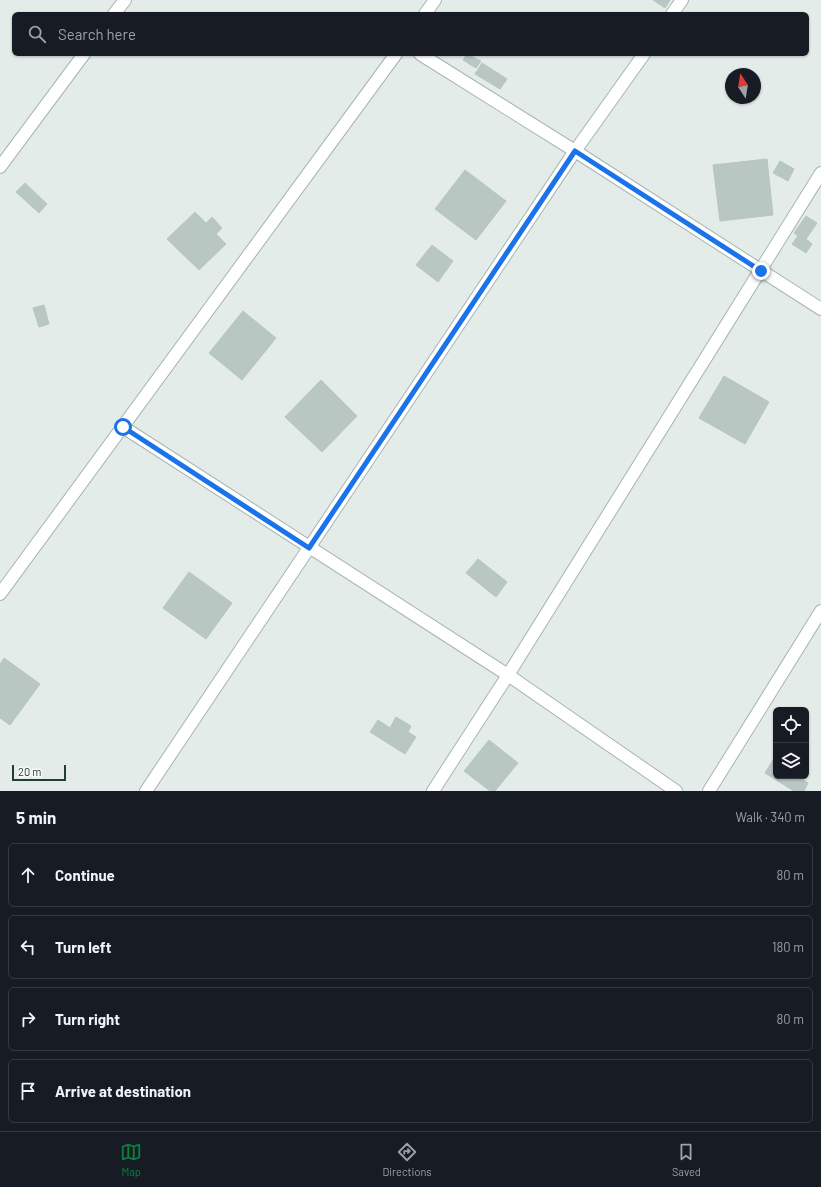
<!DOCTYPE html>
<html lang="en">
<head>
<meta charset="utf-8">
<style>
	body { margin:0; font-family:Barlow,sans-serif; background:#242831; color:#f1f3f6 }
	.controls { position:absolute; right:12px; bottom:12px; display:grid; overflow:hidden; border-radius:6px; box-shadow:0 1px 3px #0004 }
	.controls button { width:36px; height:36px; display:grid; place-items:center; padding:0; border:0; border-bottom:1px solid #363941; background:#171b24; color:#f1f3f6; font:20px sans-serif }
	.compass { position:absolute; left:725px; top:68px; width:36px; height:36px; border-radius:50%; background:#171b24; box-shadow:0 1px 3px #0004; rotate:348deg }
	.scale { position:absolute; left:12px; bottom:10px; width:54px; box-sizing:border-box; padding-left:4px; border:2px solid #243d3a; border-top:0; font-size:11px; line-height:14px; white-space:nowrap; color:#243d3a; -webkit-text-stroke:3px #f4f9f7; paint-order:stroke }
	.stop { position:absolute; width:12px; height:12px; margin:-9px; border:3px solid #1a73e8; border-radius:50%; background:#fff }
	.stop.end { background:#1a73e8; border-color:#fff; box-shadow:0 1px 4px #0008 }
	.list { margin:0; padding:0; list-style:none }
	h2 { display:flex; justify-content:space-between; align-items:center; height:52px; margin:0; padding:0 16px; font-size:17px }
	h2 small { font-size:13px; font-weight:400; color:#9ea1a6 }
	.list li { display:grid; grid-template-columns:26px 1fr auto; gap:12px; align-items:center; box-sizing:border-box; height:64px; margin:0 8px 8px; padding:0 8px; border:1px solid #363941; border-radius:6px }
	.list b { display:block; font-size:15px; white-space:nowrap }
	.list em { font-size:13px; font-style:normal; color:#9ea1a6 }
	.icon { flex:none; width:22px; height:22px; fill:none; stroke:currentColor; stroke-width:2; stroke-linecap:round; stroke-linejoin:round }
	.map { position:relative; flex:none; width:821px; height:791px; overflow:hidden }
	.search { position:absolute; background:#171b24; box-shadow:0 1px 3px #0004; left:12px; right:12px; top:12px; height:44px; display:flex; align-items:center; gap:10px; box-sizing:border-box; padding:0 14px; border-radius:6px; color:#9ea1a6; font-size:15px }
	.sheet { height:340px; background:#171b24 }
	nav { display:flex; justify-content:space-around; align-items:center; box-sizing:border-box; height:56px; border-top:1px solid #363941; background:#171b24; font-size:11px; color:#9ea1a6 }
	nav a { display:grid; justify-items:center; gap:2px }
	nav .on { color:#0b8043 }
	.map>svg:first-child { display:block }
	.building { fill:#b9c7c3; stroke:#b6c6c1 }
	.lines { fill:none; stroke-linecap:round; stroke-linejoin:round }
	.street-casing { stroke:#a7b4b2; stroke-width:14 }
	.street { stroke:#fff; stroke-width:12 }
	.route { stroke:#1a73e8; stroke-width:5 }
</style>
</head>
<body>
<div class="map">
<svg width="821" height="791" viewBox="0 0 821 791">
	<rect width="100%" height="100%" fill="#e4ecea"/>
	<!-- building -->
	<g class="building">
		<path d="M653,0H670L665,8Z"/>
		<path d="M467,54L481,61L476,68L463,60Z"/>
		<path d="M482,63L507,79L500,89L475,74Z"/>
		<path d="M767,159L773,215L720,221L713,165Z"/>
		<path d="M780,161L794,169L788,181L773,173Z"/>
		<path d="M465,170L506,201L476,240L435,209Z"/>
		<path d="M25,183L47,204L39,213L16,192Z"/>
		<path d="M195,212L206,223L212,217L222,228L216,234L226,244L199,270L167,239Z"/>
		<path d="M806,216L817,223L806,239L812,244L806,253L792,244L798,236L794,233Z"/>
		<path d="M432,245L453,261L438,282L416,265Z"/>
		<path d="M44,305L49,324L39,327L33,308Z"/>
		<path d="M243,311L276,338L242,380L209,353Z"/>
		<path d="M724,376L769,402L745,444L699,418Z"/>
		<path d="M321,380L357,416L322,452L285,417Z"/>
		<path d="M478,559L507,582L496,597L466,573Z"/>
		<path d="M189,572L232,603L206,639L163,608Z"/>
		<path d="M4,658L40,684L10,725L0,718V664Z"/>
		<path d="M396,717L411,726L408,732L416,737L405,754L370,732L378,720L390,728Z"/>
		<path d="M489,740L518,763L495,791H490L464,771Z"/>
		<path d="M776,755V776H797L808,783L804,791H794L765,773Z"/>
	</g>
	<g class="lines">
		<defs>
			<g id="street">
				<path d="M114,14L125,0"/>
				<path d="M425,14L435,0"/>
				<path d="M672,14L682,0"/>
				<path d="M420,54L575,151L821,309"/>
				<path d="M0,167L84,54"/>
				<path d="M123,427L508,675L676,791"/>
				<path d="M0,594L396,54"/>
				<path d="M146,791L575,151L644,54"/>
				<path d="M433,791L508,675L821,173"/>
				<path d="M709,791L821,611"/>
			</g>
		</defs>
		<!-- street casing -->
		<use href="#street" class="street-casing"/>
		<!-- street -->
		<use href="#street" class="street"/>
	</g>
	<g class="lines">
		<!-- route -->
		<path class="route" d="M123,427L309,548L575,151L761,271"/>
	</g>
</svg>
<div class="controls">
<button><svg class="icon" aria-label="locate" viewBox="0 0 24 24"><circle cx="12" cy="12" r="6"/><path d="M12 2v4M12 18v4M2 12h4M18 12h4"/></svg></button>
<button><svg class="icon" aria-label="layers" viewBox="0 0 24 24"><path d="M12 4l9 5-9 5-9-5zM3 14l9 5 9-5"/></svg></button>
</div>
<svg class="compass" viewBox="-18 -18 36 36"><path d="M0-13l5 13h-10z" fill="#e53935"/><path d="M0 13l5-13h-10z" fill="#9ea1a6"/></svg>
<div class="scale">20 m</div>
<div class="stop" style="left:123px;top:427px"></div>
<div class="stop end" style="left:761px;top:271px"></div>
<div class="search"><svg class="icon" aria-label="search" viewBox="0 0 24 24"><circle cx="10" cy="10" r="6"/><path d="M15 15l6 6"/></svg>Search here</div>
</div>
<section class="sheet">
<h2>5 min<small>Walk · 340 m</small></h2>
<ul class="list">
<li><svg class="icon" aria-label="ahead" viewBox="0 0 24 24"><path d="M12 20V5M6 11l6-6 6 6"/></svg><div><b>Continue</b></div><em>80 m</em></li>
<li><svg class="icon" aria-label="left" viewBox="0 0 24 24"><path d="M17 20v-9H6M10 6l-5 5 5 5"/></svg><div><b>Turn left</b></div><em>180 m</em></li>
<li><svg class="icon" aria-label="right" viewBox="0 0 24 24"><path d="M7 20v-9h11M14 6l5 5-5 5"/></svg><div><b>Turn right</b></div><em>80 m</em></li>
<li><svg class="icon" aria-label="arrive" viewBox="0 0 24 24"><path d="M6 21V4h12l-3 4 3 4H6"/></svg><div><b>Arrive at destination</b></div></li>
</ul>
</section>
<nav>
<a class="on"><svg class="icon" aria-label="map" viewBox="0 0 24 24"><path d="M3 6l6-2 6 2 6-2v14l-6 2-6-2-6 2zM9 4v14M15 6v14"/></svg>Map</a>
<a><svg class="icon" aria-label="directions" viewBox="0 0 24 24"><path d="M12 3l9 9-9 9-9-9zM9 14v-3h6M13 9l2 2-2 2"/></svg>Directions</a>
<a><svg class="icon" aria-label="saved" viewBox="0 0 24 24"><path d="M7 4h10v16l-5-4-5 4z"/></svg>Saved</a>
</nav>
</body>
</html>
